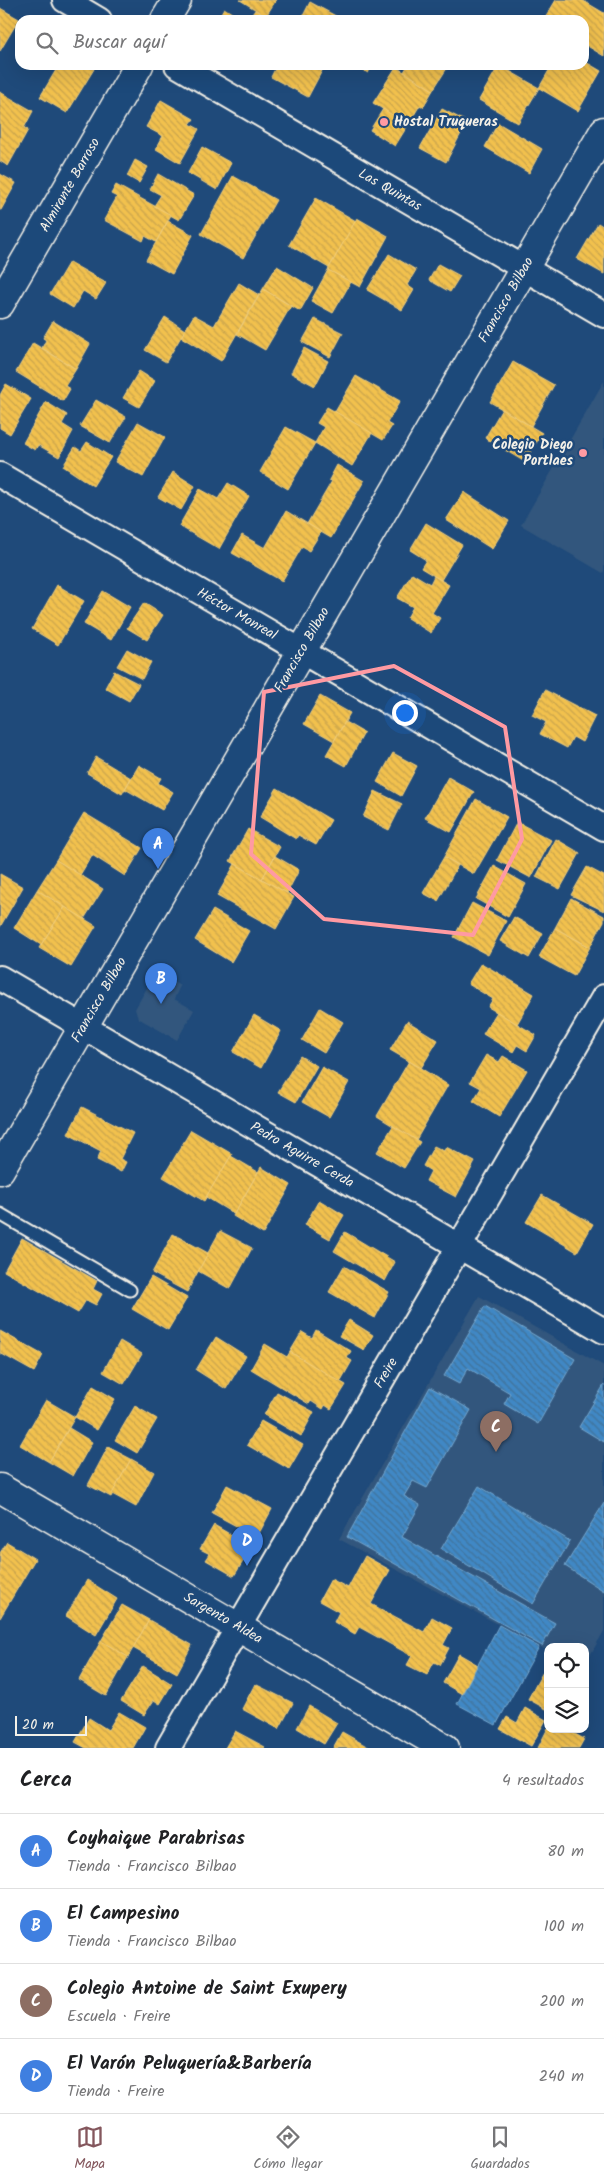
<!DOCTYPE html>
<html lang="es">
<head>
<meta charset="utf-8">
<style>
	body { margin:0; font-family:Kalam,sans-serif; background:#f2f2f2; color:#202124 }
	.controls { position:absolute; right:15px; bottom:15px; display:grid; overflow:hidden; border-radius:10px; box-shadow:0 5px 20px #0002 }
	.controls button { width:45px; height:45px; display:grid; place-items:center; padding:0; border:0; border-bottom:1px solid #e0e0e0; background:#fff; color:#202124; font:25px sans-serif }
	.scale { position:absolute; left:15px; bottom:12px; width:72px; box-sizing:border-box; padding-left:5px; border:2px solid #f4f1e8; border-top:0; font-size:14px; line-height:18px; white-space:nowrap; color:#f4f1e8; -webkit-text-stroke:4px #1f4a7a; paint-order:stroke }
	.you { position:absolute; left:404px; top:712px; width:18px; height:18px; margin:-12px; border:4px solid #fff; border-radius:50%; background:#1a73e8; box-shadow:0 0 0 8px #1a73e833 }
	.badge { display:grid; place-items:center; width:32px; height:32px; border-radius:50%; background:#84575d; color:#fff; font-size:16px; font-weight:700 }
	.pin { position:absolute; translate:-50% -41px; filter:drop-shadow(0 1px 2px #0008) }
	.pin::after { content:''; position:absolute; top:26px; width:18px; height:15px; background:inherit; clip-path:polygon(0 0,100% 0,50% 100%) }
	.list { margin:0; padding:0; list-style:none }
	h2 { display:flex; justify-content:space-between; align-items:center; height:65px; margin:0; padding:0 20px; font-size:21px }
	h2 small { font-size:16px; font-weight:400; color:#757577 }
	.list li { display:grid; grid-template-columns:32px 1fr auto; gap:15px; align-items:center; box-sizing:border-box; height:75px; padding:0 20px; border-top:1px solid #e0e0e0 }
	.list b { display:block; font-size:19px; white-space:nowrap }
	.list p { margin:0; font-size:16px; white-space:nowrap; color:#757577 }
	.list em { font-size:16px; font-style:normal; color:#757577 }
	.icon { flex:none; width:28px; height:28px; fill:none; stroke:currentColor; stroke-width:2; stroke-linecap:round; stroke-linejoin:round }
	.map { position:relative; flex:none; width:604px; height:1748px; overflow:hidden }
	.search { position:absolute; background:#fff; box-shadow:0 5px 20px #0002; left:15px; right:15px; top:15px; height:55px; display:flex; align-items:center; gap:12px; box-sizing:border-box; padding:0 18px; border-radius:15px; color:#757577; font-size:19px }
	.sheet { height:365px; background:#fff }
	nav { display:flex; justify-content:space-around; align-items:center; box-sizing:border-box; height:70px; border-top:1px solid #e0e0e0; background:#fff; font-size:14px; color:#757577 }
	nav a { display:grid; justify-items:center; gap:2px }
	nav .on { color:#84575d }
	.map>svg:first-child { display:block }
	.built { fill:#33577d }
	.homes { fill:url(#homes-back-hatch); stroke:#f3cf7c }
	.schools { fill:url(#schools-back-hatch); stroke:#75a8d0 }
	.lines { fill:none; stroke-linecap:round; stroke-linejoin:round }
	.service-casing { stroke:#f4f1e8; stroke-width:15 }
	.minor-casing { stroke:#f4f1e8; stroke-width:28 }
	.tertiary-casing { stroke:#f4f1e8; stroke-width:31 }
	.service { stroke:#1f4a7a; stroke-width:11 }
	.minor { stroke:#1f4a7a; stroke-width:24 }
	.tertiary { stroke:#1f4a7a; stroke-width:28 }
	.marked { fill:none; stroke:#ff9aa2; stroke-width:4; stroke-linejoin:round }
	.poi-dot { fill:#ff9aa2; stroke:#1f4a7a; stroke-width:2 }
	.labels { text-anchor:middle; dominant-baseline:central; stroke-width:5; stroke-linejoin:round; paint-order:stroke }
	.poi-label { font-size:14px; font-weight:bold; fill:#f4f1e8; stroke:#1f4a7a; text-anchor:start }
	.street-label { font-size:14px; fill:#f4f1e8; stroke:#1f4a7a }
</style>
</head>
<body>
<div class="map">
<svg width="604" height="1748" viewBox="0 0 604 1748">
	<defs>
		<pattern id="homes-back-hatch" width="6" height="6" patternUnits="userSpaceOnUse" patternTransform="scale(1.25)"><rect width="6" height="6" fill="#f2c14e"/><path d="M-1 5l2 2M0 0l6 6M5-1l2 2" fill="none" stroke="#c8a34c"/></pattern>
		<pattern id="schools-back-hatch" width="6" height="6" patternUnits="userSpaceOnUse" patternTransform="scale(1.25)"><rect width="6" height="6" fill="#3f88c5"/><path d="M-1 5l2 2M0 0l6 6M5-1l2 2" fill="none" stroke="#427299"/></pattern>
	</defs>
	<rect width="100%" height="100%" fill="#1f4a7a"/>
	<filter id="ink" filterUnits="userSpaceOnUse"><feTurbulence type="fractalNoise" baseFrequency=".02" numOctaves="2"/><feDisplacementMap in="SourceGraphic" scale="10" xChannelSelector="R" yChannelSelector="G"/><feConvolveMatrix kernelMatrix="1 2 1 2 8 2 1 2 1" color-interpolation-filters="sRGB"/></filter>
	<g filter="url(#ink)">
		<!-- built -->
		<g class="built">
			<path d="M604,381V571L603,573L521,525Z"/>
			<path d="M156,972L180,986L174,999L194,1010L177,1040L138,1018L135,1009Z"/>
			<path d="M479,1296L604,1366V1631L585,1664V1647H548V1651L339,1539Z"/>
		</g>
		<!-- homes -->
		<g class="homes">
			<path d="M240,0H276L266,16Z"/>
			<path d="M556,0H582L604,13V56L584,44V20H544Z"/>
			<path d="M310,2L343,20H301Z"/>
			<path d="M0,8L19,19L0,51Z"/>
			<path d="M224,8L243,20H217Z"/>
			<path d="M255,10L266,16L272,20H248Z"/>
			<path d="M584,61L601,71L578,111L539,88L552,65H584Z"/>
			<path d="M59,65H87L94,69L67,113L40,97Z"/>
			<path d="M277,65H325L308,97L271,77Z"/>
			<path d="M354,65H373L368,73Z"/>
			<path d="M408,65H449L433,90L404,72Z"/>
			<path d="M499,65L539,88L518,123L479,100Z"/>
			<path d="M396,67L433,90L423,107L420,105L408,125L373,103Z"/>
			<path d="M0,92L33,111L24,128L28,130L8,166L0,161Z"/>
			<path d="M161,100L194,119L190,124L199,129L180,163L156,149L163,136L146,127Z"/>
			<path d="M383,109L408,125L395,146L370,130Z"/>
			<path d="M442,109L467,122L446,162L420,148Z"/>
			<path d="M498,123L542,149L529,173L485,147Z"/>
			<path d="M202,147L231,163L217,190L188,173Z"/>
			<path d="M135,160L148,167L139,183L127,176Z"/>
			<path d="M0,174L16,183L1,210H0Z"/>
			<path d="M158,174L194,195L179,220L154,206L161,195L150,189Z"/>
			<path d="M233,176L276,200L243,258L201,234Z"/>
			<path d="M116,185L171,215L156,242L145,236L143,241L104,220L117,197L111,194Z"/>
			<path d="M316,198L356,221L329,268L289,245Z"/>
			<path d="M357,218L388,236L360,287L328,270Z"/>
			<path d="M168,221L193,235L172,274L146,260Z"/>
			<path d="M598,223L604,227V274L577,259Z"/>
			<path d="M389,254L416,270L407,285L414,290L402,310L367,290Z"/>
			<path d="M69,262L106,283L96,299L83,291L73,308L50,294Z"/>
			<path d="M438,264L460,276L450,292L429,280Z"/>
			<path d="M277,266L313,288L300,311L263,289Z"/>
			<path d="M328,270L351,282L333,313L311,301Z"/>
			<path d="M239,283L259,295L221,361L181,337L194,315L214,326Z"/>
			<path d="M263,289L291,306L265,350L237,334Z"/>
			<path d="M165,317L185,330L166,362L145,350Z"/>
			<path d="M315,319L343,333L330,357L302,342Z"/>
			<path d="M53,321L90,344L76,369L42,348L46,340L43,338Z"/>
			<path d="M33,343L76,369L65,386L70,389L63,401L16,372Z"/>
			<path d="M304,348L328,361L315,386L291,373Z"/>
			<path d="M513,362L554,385L531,426L490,402Z"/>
			<path d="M139,371L155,381L139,407L123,398Z"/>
			<path d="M356,376L400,401L387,423L392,426L383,440L335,412Z"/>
			<path d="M6,384L31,399L10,434L0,428V395Z"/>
			<path d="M96,400L126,417L110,443L80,426Z"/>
			<path d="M46,402L67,415L62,424L73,431L59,457L38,445L35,450L23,443Z"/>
			<path d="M327,407L372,433L352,466L315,443L324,427L317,423Z"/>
			<path d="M502,409L542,433L525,462L485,438Z"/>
			<path d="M138,422L165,437L143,477L115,462Z"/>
			<path d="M286,427L315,443L288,489L260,472Z"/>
			<path d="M87,442L111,457L93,486L63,466L75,447L81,451Z"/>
			<path d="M337,465L364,481L331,538L307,524L332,481L329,480Z"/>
			<path d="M173,472L195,486L181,510L158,497Z"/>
			<path d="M228,483L249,496L219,549L179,526L200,489L218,499Z"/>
			<path d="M464,492L509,521L492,549L446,520Z"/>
			<path d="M286,511L321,532L309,551L302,547L282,581L232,553L242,535L265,548Z"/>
			<path d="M426,523L462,545L441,580L421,568L426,560L410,550Z"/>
			<path d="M412,573L430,584L434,576L449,585L432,613L440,618L431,633L407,618L413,607L397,598Z"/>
			<path d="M57,585L84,601L58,645L32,629Z"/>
			<path d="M103,591L130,607L111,640L84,624Z"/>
			<path d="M144,603L163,615L147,640L127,628Z"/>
			<path d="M127,649L151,662L142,679L117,666Z"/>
			<path d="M114,671L139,684L129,701L105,688Z"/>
			<path d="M545,690L595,716L582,742L573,737L567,748L540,734L546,722L532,715Z"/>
			<path d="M320,696L350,713L334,741L304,724Z"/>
			<path d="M345,722L364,733L346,766L326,755Z"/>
			<path d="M393,753L417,766L401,796L377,782Z"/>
			<path d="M96,757L131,778L122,794L87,773Z"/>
			<path d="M139,765L161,778L158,783L173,792L162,810L125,789Z"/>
			<path d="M448,777L474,792L451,832L425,818Z"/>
			<path d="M277,788L331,820L316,845L298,835L296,839L260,817Z"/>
			<path d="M375,791L402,804L389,830L363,817Z"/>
			<path d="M476,799L507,817L474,874L444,857Z"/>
			<path d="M84,813L142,848L125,876L92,855L80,875L56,860Z"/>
			<path d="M517,822L551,840L531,878L497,860Z"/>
			<path d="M248,829L280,847L262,879L230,861Z"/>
			<path d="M556,839L580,853L560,889L536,877Z"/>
			<path d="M275,856L299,870L287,893L262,879Z"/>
			<path d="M444,857L458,865L438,901L423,893Z"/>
			<path d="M56,860L103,889L84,919L37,890Z"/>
			<path d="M235,864L294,897L276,929L217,896Z"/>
			<path d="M494,866L526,884L508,917L476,899Z"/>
			<path d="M587,867L604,876V911L571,895Z"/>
			<path d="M0,874L23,887L0,927Z"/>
			<path d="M37,890L65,907L41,945L14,928Z"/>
			<path d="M571,898L604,916V921L590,947L555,928Z"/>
			<path d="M472,903L506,921L488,955L454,937Z"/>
			<path d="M65,907L96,926L71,967L39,948Z"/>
			<path d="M213,910L249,931L231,962L195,940Z"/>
			<path d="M514,917L543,933L529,958L500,941Z"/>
			<path d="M555,928L590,947L574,976L539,957Z"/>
			<path d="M481,963L534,994L517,1024L488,1007L493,999L468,984Z"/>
			<path d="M320,1008L343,1022L324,1053L302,1040Z"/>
			<path d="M497,1012L536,1035L527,1051L517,1045L513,1052L483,1034Z"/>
			<path d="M254,1015L281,1031L261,1068L233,1052Z"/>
			<path d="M407,1021L438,1040L421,1068L390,1050Z"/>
			<path d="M486,1055L499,1062L503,1056L527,1070L499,1117L473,1101L481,1088L470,1082Z"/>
			<path d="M300,1056L317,1066L296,1102L278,1092Z"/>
			<path d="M409,1061L448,1085L416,1140L377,1116Z"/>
			<path d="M322,1067L349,1082L329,1117L302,1102Z"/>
			<path d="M82,1107L133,1133L120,1159L126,1162L121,1172L97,1160L101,1151L68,1134Z"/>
			<path d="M393,1126L420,1142L404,1168L377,1152Z"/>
			<path d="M191,1130L232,1154L204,1201L163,1177Z"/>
			<path d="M434,1146L444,1151L446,1147L475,1162L456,1197L426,1181L431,1171L423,1166Z"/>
			<path d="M231,1156L258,1172L234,1214L206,1197Z"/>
			<path d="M261,1167L291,1185L263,1234L233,1216Z"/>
			<path d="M542,1195L593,1224L577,1252L526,1222Z"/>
			<path d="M319,1200L344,1215L330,1239L305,1225Z"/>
			<path d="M220,1231L252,1248L230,1289L198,1271Z"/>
			<path d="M345,1232L395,1262L385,1281L334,1251Z"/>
			<path d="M173,1234L208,1253L187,1292L152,1273Z"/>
			<path d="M22,1238L97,1281L93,1289L102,1294L96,1305L86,1300L78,1313L4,1271Z"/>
			<path d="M344,1266L389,1292L375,1318L329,1292Z"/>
			<path d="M151,1277L187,1298L168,1330L132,1309Z"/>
			<path d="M349,1320L373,1335L364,1350L339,1336Z"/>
			<path d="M316,1330L351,1351L347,1358L352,1361L340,1382L290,1352L302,1332L312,1338Z"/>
			<path d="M0,1331L43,1355L34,1372L0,1353Z"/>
			<path d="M216,1337L246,1356L226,1389L196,1370Z"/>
			<path d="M120,1341L142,1354L124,1384L103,1372Z"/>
			<path d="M265,1344L287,1357L290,1352L346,1385L331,1409L325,1405L323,1409L311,1401L309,1404L251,1369Z"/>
			<path d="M93,1386L115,1399L97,1430L75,1417Z"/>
			<path d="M277,1392L314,1412L301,1436L264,1415Z"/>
			<path d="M46,1400L75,1417L49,1462L20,1445Z"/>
			<path d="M135,1406L157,1419L137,1453L115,1440Z"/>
			<path d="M261,1421L303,1445L289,1469L247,1445Z"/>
			<path d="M69,1428L92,1442L73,1476L49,1462Z"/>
			<path d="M108,1447L131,1459L111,1497L88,1485Z"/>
			<path d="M131,1459L154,1472L136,1507L112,1494Z"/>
			<path d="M227,1485L272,1509L257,1537L212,1513Z"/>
			<path d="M214,1525L252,1547L234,1576L206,1560L210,1554L200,1549Z"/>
			<path d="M7,1542L35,1559L0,1618V1553Z"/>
			<path d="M365,1556L390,1570L371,1604L424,1632L432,1617L452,1628L443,1645L449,1648L440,1665L434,1662L427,1675L407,1665L412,1656L359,1627L355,1634L334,1622L339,1612L319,1601L331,1579L348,1588Z"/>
			<path d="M87,1580L117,1599L96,1635L66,1616Z"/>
			<path d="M122,1605L149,1620L128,1657L101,1641Z"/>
			<path d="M149,1620L192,1645L177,1673L133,1648Z"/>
			<path d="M101,1641L128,1657L106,1696L79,1680Z"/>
			<path d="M459,1654L478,1665L462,1694L443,1683Z"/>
			<path d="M143,1666L172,1684L160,1704L154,1700L144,1715L121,1701Z"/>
			<path d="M544,1670L548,1672V1710L528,1699Z"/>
			<path d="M255,1684L293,1703L279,1729L242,1709Z"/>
			<path d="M309,1706L337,1723L324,1744L297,1728Z"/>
			<path d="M525,1708L546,1720L531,1746L500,1729L507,1717L517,1723Z"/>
			<path d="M119,1712L145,1727L133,1748H86L75,1742L89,1718L108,1730Z"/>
			<path d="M548,1728L566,1729L584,1739L579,1748H538Z"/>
			<path d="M235,1731L265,1747L264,1748H225Z"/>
			<path d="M342,1732L370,1748H333Z"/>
		</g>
		<!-- schools -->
		<g class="schools">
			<path d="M485,1306L575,1359L538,1424L504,1404L510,1393L468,1368L459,1384L444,1376Z"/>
			<path d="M604,1385V1442L579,1427Z"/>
			<path d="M430,1387L471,1410L427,1488L413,1481L404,1496L420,1505L402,1537L555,1623L542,1646L347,1537Z"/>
			<path d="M479,1486L570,1541L533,1604L441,1549Z"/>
			<path d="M604,1503V1591L565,1566Z"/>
			<path d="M499,1625L539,1647L496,1725L457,1704Z"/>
		</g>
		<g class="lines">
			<defs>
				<path id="service" d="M0,1214L130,1290"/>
				<g id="minor">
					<path d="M65,0L99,20"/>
					<path d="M177,65L604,315"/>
					<path d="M0,475L604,828"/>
					<path d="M0,978L604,1331"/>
					<path d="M168,1748L604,997"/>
				</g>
				<g id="tertiary">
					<path d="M165,20L177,0"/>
					<path d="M0,304L139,65"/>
					<path d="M0,1170L604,131"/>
					<path d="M0,1488L445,1748"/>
				</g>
			</defs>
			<!-- service casing -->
			<use href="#service" class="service-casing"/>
			<!-- minor casing -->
			<use href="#minor" class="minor-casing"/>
			<!-- tertiary casing -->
			<use href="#tertiary" class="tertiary-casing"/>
			<!-- service -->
			<use href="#service" class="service"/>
			<!-- minor -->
			<use href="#minor" class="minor"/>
			<!-- tertiary -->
			<use href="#tertiary" class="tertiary"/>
		</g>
	</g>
	<!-- marked area -->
	<path class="marked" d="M394,666L505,727L522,839L473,935L324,919L251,854L264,692Z"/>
	<!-- markers -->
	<g class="poi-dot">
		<circle cx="384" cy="122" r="5"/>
		<circle cx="583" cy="453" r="5"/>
	</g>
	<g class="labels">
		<!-- poi labels -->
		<g class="poi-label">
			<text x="394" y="122">Hostal Truqueras</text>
			<text x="573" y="445" text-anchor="end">Colegio Diego<tspan x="573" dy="16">Portlaes</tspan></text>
		</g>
		<!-- street labels -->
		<g class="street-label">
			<text transform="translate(70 185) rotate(-60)">Almirante Barroso</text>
			<text transform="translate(390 190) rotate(30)">Las Quintas</text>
			<text transform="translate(506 300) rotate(-60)">Francisco Bilbao</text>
			<text transform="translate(237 614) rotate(30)">Héctor Monreal</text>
			<text transform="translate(302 650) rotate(-60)">Francisco Bilbao</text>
			<text transform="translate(99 1000) rotate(-60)">Francisco Bilbao</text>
			<text transform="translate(302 1155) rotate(30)">Pedro Aguirre Cerda</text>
			<text transform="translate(386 1373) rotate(-60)">Freire</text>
			<text transform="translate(223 1618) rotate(30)">Sargento Aldea</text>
		</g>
	</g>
</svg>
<div class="controls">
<button><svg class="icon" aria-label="locate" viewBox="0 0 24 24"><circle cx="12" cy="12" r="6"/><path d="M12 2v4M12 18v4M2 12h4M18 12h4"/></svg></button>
<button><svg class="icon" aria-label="layers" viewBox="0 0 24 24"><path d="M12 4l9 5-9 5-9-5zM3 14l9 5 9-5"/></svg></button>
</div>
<div class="scale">20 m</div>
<div class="you"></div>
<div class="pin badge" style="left:158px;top:869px;background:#3f7fe0">A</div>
<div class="pin badge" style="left:161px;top:1004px;background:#3f7fe0">B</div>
<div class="pin badge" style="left:496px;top:1452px;background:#8d6e63">C</div>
<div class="pin badge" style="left:247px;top:1566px;background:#3f7fe0">D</div>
<div class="search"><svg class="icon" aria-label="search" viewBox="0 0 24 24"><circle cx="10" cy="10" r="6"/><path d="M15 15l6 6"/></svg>Buscar aquí</div>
</div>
<section class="sheet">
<h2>Cerca<small>4 resultados</small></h2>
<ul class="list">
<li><span class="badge" style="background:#3f7fe0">A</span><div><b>Coyhaique Parabrisas</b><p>Tienda · Francisco Bilbao</p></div><em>80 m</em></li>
<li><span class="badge" style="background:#3f7fe0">B</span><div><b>El Campesino</b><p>Tienda · Francisco Bilbao</p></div><em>100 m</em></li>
<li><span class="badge" style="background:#8d6e63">C</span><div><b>Colegio Antoine de Saint Exupery</b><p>Escuela · Freire</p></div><em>200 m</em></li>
<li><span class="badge" style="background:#3f7fe0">D</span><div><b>El Varón Peluquería&amp;Barbería</b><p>Tienda · Freire</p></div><em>240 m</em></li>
</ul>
</section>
<nav>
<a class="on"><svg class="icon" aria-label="map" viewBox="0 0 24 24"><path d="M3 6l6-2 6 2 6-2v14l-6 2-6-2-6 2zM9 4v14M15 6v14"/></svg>Mapa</a>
<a><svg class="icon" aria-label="directions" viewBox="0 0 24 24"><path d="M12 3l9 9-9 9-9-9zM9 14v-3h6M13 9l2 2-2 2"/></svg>Cómo llegar</a>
<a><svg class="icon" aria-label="saved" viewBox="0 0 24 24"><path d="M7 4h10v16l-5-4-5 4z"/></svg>Guardados</a>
</nav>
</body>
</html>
